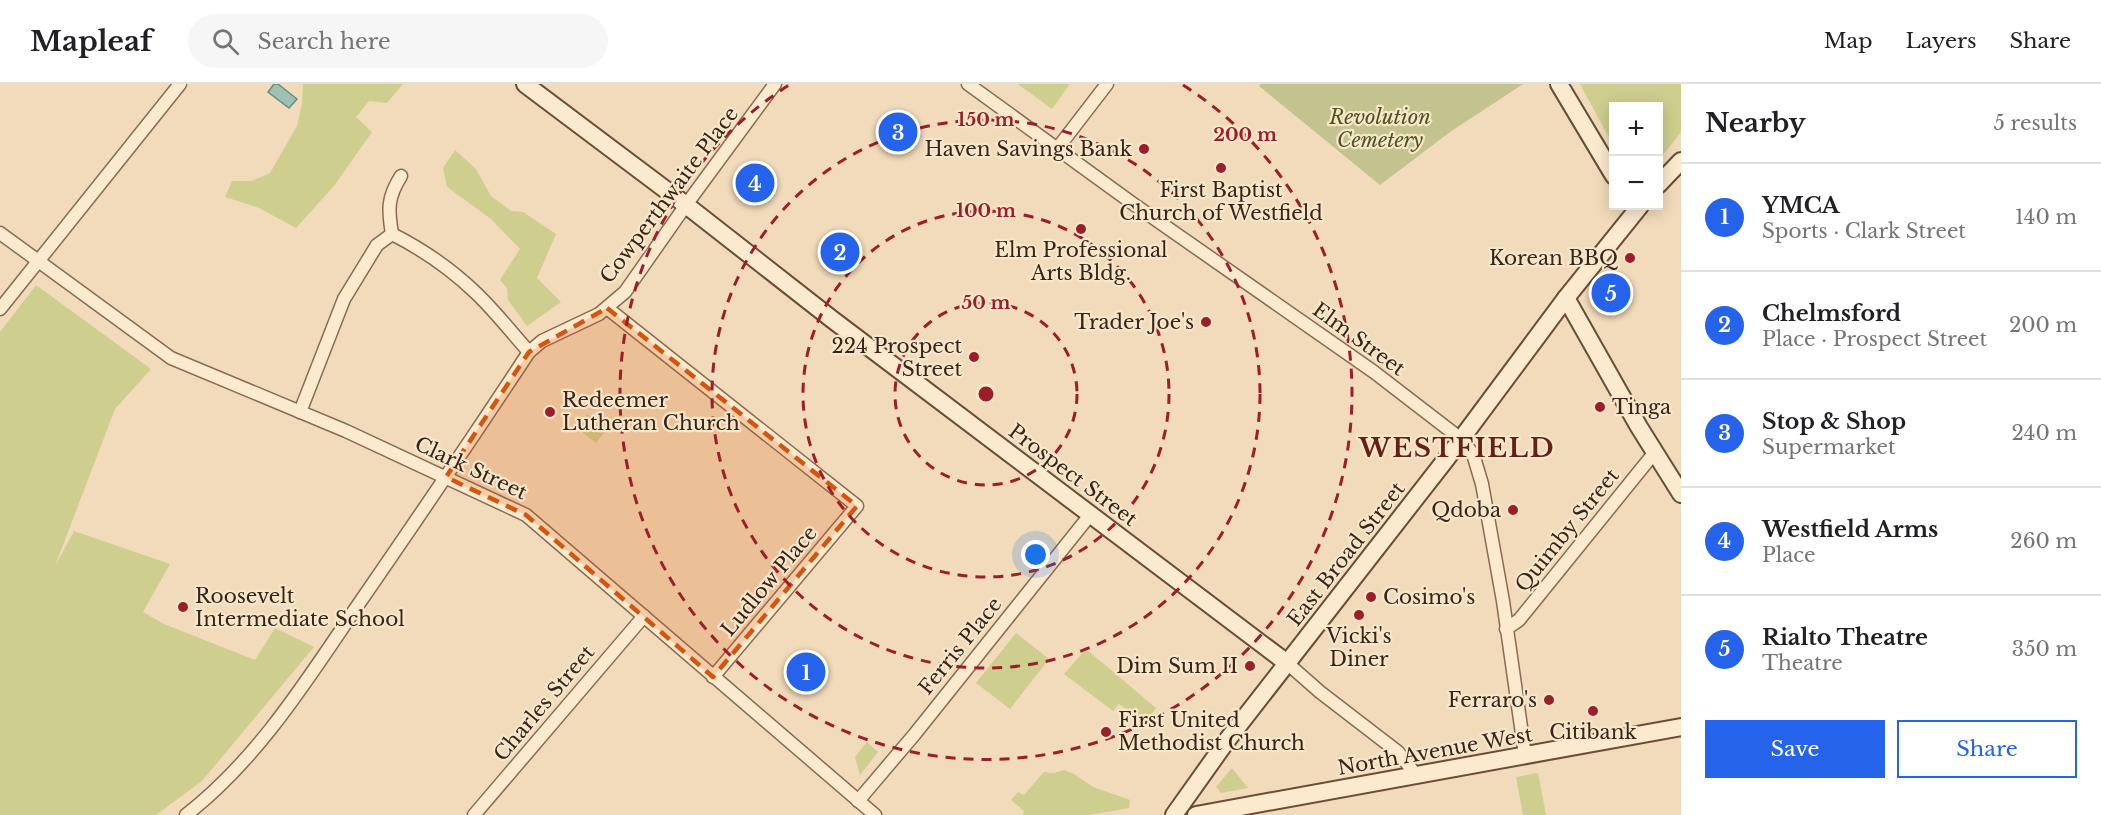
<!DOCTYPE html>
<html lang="en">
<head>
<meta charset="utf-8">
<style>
	body { margin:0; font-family:"Libre Baskerville",serif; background:#f6f6f6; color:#202124 }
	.controls { position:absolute; right:18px; top:18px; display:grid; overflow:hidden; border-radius:0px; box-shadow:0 3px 15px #0003 }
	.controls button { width:54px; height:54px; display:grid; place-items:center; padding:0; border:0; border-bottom:2px solid #e0e0e0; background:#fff; color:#202124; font:30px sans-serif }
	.you { position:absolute; left:1036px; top:471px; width:21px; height:21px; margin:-15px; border:4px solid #fff; border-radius:50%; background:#1a73e8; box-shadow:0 0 0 9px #1a73e833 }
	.badge { display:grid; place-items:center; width:39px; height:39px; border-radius:50%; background:#2563eb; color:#fff; font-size:20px; font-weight:700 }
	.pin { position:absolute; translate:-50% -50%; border:3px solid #fff; box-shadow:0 2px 6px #0006 }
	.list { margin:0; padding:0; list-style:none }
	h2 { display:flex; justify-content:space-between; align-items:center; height:78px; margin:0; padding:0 24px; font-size:26px }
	h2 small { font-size:20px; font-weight:400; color:#757577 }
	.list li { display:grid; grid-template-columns:39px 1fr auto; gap:18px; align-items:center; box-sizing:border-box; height:108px; padding:0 24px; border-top:2px solid #e0e0e0 }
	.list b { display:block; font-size:22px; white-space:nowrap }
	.list p { margin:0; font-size:20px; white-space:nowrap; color:#757577 }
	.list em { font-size:20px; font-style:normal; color:#757577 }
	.actions { display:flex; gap:12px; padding:18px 24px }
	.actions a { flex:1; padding:14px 0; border:2px solid #2563eb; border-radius:0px; text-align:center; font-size:21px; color:#2563eb }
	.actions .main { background:#2563eb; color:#fff }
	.icon { flex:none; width:33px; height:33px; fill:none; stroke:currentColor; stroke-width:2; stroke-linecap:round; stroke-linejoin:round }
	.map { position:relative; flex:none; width:1681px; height:731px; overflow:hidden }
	header { display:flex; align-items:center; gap:36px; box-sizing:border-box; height:84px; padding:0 30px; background:#fff; border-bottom:2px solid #e0e0e0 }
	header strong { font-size:28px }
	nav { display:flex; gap:33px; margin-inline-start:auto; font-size:21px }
	.search { width:420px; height:54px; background:#f6f6f6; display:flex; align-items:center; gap:15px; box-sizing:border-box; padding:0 21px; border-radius:33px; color:#757577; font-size:22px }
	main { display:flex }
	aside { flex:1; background:#fff }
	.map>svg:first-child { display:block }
	.green { fill:#cecf8e }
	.cemetery { fill:#c2c38e }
	.water { fill:#9fc1b4; stroke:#668f81; stroke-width:1.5 }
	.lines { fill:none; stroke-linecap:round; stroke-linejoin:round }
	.street-casing { stroke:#896b53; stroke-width:15 }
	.secondary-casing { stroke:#6a4c37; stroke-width:20 }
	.street { stroke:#fceace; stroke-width:12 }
	.secondary { stroke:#fceace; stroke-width:16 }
	.marked { fill:#d6540d; fill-opacity:0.2; stroke:#d6540d; stroke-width:4.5; stroke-dasharray:12 8; stroke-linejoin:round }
	.ring { fill:none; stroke:#9d1e2b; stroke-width:3; stroke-dasharray:10 8 }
	.poi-dot { fill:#9d1e2b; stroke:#f8e6ca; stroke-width:2 }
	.labels { text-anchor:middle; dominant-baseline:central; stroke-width:4.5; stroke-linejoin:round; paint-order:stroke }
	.park-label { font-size:20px; font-style:italic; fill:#4c551e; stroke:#f8e6ca }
	.poi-label { font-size:20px; fill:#37251a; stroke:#f8e6ca; text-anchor:end }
	.street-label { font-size:20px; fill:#37251a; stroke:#f8e6ca }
	.district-label { font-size:26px; font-weight:bold; letter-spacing:1.5px; fill:#671f16; stroke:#f8e6ca }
	.centre { fill:#9d1e2b; stroke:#f8e6ca; stroke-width:3 }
	.ring-label { font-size:18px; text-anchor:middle; font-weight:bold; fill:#9d1e2b; stroke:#f8e6ca; stroke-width:4.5; stroke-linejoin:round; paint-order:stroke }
</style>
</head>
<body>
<header>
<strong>Mapleaf</strong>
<div class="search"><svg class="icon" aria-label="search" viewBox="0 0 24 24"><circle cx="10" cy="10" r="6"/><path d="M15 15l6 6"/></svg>Search here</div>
<nav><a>Map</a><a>Layers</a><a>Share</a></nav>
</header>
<main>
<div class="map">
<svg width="1681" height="731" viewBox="0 0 1681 731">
	<rect width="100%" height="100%" fill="#f1dbba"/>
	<!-- green -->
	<g class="green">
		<path d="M303,0H403L387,19L369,17L356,33L372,48L334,102L296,144L259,124L225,113L232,97H251L270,89L297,42L302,19Z"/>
		<path d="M1018,0H1070L1052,25Z"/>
		<path d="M1580,0H1681V48L1659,76L1658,22H1614L1613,61Z"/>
		<path d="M455,66L476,85L491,112L511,127L523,128L556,150L537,194L561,218L527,242L508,216L507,204L500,196L520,165L491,135L447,103L443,84Z"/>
		<path d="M36,201L151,285L115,325L55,482L74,447L170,480L143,528L164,540L255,576L275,544L314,563L202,697L156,731H0V248Z"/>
		<path d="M587,330L606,346L596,359L576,343Z"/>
		<path d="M1016,549L1049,575L1010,625L976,599Z"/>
		<path d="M1086,565L1156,624L1145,639L1119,620L1113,627L1064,590Z"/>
		<path d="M867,658L878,668L860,691L855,673Z"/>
		<path d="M1232,684L1248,704L1221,709L1216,703Z"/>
		<path d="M1064,686L1074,690L1093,703L1130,716L1129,724L1089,731H1023L1024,727L1011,716L1018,708L1024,711L1044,688L1054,689Z"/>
		<path d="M1538,689L1546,731H1523L1516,693Z"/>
	</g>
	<!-- cemetery -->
	<path class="cemetery" d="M1261,0H1523L1450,48L1380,101L1259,2Z"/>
	<!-- water -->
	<path class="water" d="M274,0H278L297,15L289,24L268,8Z"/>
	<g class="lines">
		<defs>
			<g id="street">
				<path d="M968,0L1132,119L1374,288L1461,355L1473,370L1482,400L1503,517L1525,671"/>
				<path d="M1057,65L1107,0"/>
				<path d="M0,149L171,274L346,347L526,431L875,731"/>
				<path d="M392,150C388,126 387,114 401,92"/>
				<path d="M607,224L857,422L713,593"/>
				<path d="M0,225L180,0"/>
				<path d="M300,328L344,215L377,161L392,150C422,165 452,186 476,209C495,227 511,248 529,268"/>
				<path d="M1506,545L1519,536L1655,368"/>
				<path d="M1287,579L1320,608L1398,668L1416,691"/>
				<path d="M858,717L914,651L1090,431"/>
				<path d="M186,731C258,675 307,596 358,521C416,437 473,353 529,268L542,257L599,230L625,208L686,121L775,0"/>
				<path d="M474,731L644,532"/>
			</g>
			<g id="secondary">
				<path d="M525,0L686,121L833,236L1287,579"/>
				<path d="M1559,0L1614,92"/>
				<path d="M1658,101L1681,77"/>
				<path d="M1566,214L1639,343L1681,410"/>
				<path d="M1174,731L1228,655L1447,374L1566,214L1640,122"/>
				<path d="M1196,731L1681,643"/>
			</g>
		</defs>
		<!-- street casing -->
		<use href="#street" class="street-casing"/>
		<!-- secondary casing -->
		<use href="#secondary" class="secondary-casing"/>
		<!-- street -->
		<use href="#street" class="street"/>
		<!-- secondary -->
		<use href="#secondary" class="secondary"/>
	</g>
	<!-- marked area -->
	<path class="marked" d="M607,224L857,422L713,593L526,431L446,393L529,268Z"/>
	<!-- distance rings -->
	<g class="ring">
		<circle cx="986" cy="310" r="91"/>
		<circle cx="986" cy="310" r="183"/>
		<circle cx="986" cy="310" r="274"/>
		<path d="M1183 1A366 366 0 1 1 789 1"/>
	</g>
	<!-- markers -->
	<g class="poi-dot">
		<circle cx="1144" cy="65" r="6"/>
		<circle cx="1221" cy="84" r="6"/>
		<circle cx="1081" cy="145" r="6"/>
		<circle cx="1630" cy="174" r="6"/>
		<circle cx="1206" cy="238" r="6"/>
		<circle cx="974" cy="273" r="6"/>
		<circle cx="1600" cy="323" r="6"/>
		<circle cx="550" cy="328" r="6"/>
		<circle cx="1513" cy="426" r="6"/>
		<circle cx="1371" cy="513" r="6"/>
		<circle cx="183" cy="523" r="6"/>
		<circle cx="1359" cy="531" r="6"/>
		<circle cx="1250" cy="582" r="6"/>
		<circle cx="1549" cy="616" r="6"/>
		<circle cx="1593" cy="627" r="6"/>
		<circle cx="1106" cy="648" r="6"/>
	</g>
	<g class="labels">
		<!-- park labels -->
		<g class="park-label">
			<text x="1380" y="33">Revolution<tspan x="1380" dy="23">Cemetery</tspan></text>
		</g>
		<!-- poi labels -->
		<g class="poi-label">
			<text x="1132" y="65">Haven Savings Bank</text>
			<text x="1221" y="106" text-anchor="middle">First Baptist<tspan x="1221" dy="23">Church of Westfield</tspan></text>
			<text x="1081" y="166" text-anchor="middle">Elm Professional<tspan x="1081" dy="23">Arts Bldg.</tspan></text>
			<text x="1618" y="174">Korean BBQ</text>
			<text x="1194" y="238">Trader Joe's</text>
			<text x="962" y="262">224 Prospect<tspan x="962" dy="23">Street</tspan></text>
			<text x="562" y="316" text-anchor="start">Redeemer<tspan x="562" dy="23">Lutheran Church</tspan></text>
			<text x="1612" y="323" text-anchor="start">Tinga</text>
			<text x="1501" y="426">Qdoba</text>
			<text x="195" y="512" text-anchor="start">Roosevelt<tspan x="195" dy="23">Intermediate School</tspan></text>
			<text x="1383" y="513" text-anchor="start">Cosimo's</text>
			<text x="1359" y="552" text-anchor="middle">Vicki's<tspan x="1359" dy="23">Diner</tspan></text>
			<text x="1238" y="582">Dim Sum II</text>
			<text x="1537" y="616">Ferraro's</text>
			<text x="1118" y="636" text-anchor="start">First United<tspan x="1118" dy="23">Methodist Church</tspan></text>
			<text x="1593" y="648" text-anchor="middle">Citibank</text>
		</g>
		<!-- street labels -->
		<g class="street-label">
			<text transform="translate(669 111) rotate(-53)">Cowperthwaite Place</text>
			<text transform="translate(1359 255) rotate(36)">Elm Street</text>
			<text transform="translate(471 384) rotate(25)">Clark Street</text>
			<text transform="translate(1073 391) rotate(37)">Prospect Street</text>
			<text transform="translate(1567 446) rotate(-51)">Quimby Street</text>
			<text transform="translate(1346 470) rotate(-52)">East Broad Street</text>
			<text transform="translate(769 497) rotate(-50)">Ludlow Place</text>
			<text transform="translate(960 562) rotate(-51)">Ferris Place</text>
			<text transform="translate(544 619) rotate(-50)">Charles Street</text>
			<text transform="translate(1435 667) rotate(-10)">North Avenue West</text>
		</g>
		<!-- district labels -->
		<g class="district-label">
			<text x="1457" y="364">WESTFIELD</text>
		</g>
	</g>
	<circle cx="986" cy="310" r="9" class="centre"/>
	<g class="ring-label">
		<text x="986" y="42">150 m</text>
		<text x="1245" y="57">200 m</text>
		<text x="986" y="133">100 m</text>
		<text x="986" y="225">50 m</text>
	</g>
</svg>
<div class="controls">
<button>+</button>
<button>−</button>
</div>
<div class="you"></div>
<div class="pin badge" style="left:806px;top:588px">1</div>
<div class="pin badge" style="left:840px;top:168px">2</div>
<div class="pin badge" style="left:898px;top:48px">3</div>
<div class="pin badge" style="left:755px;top:99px">4</div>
<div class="pin badge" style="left:1611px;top:209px">5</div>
</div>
<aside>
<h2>Nearby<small>5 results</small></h2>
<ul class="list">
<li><span class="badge">1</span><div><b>YMCA</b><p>Sports · Clark Street</p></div><em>140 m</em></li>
<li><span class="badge">2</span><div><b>Chelmsford</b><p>Place · Prospect Street</p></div><em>200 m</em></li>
<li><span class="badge">3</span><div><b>Stop &amp; Shop</b><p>Supermarket</p></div><em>240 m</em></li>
<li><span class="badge">4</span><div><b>Westfield Arms</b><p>Place</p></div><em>260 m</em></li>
<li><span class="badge">5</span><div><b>Rialto Theatre</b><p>Theatre</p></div><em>350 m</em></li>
</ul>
<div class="actions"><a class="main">Save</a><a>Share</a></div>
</aside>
</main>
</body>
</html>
